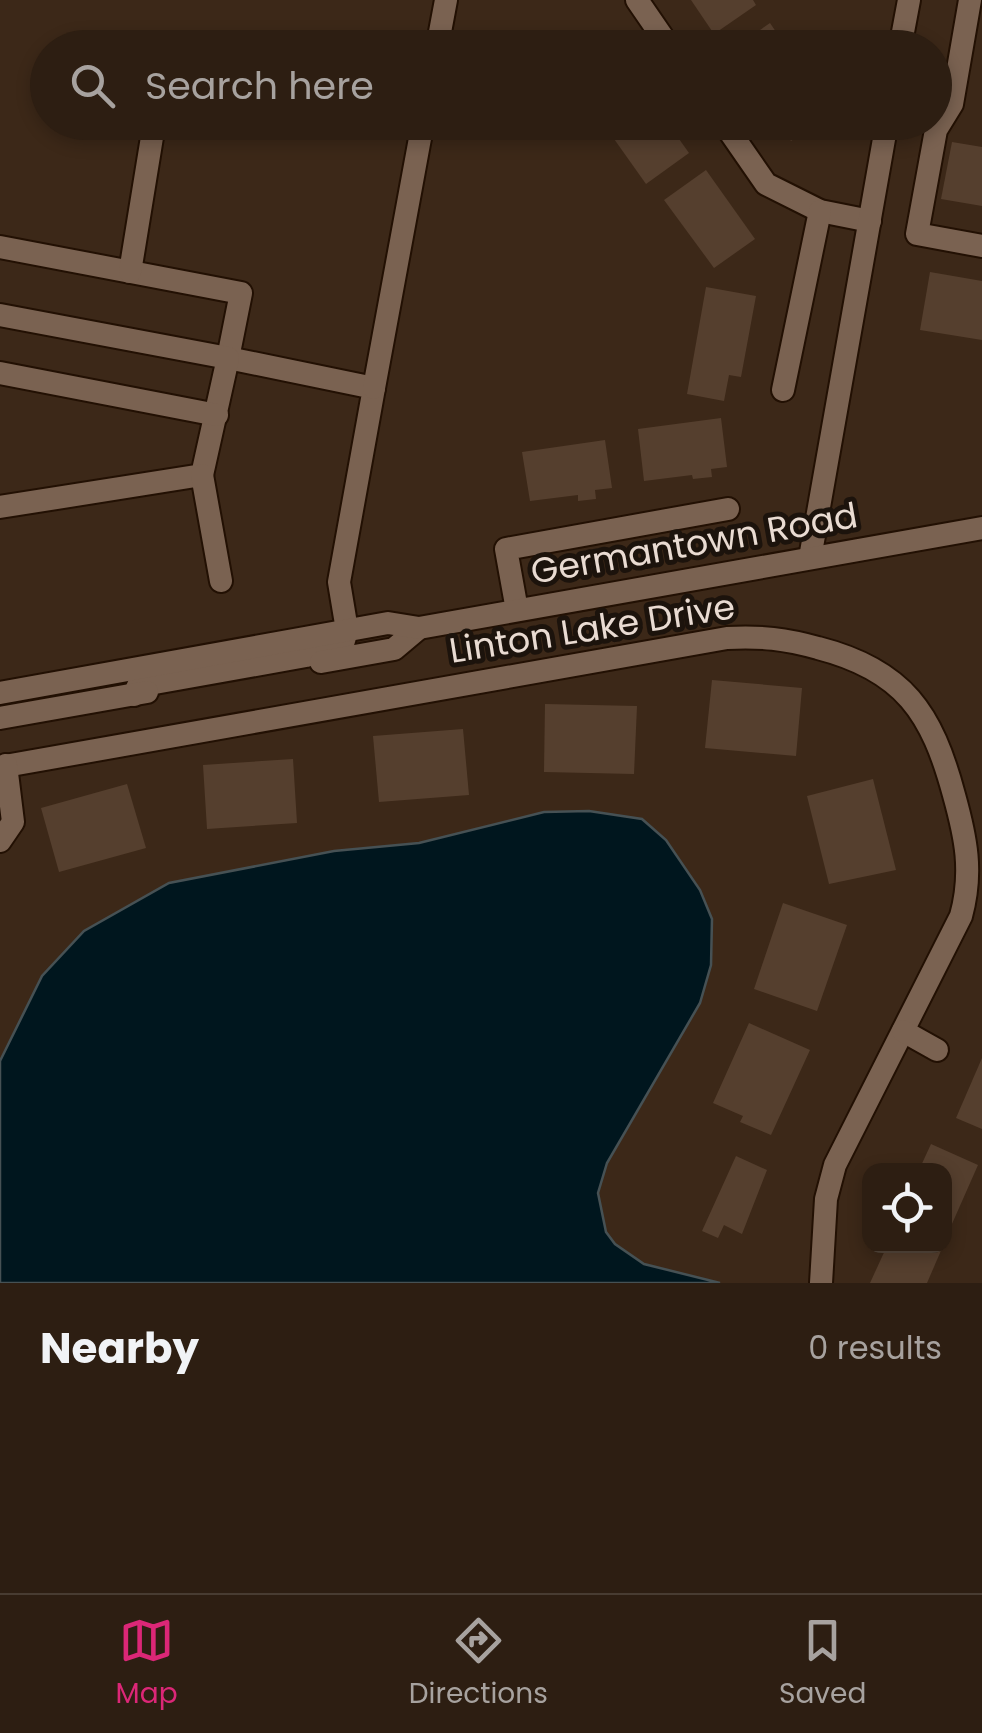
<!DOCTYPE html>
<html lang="en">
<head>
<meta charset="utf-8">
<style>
	body { margin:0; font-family:Poppins,sans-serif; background:#392b20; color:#f1f3f6 }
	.controls { position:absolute; right:30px; bottom:30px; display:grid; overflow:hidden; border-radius:20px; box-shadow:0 5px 15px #0003 }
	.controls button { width:90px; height:90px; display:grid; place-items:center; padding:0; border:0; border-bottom:2px solid #483c32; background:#2d1e12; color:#f1f3f6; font:50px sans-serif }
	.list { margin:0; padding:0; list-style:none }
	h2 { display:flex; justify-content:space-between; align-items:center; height:130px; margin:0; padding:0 40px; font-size:42px }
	h2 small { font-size:32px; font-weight:400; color:#a7a29f }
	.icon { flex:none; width:55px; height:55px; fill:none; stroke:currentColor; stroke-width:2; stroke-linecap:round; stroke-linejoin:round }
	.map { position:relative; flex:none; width:982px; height:1283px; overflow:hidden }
	.search { position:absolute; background:#2d1e12; box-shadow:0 5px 15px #0003; left:30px; right:30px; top:30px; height:110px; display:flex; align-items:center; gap:25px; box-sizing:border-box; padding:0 35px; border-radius:55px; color:#a7a29f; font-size:38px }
	.sheet { height:310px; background:#2d1e12 }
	nav { display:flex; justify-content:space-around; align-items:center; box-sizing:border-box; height:140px; border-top:2px solid #483c32; background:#2d1e12; font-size:28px; color:#a7a29f }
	nav a { display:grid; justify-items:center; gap:5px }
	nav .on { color:#db2777 }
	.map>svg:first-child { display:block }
	.water { fill:#00161e; stroke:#465154; stroke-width:2.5 }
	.building { fill:#553f2e }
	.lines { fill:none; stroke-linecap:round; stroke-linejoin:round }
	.minor-casing { stroke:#221003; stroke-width:26 }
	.minor { stroke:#7a6251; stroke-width:22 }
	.labels { text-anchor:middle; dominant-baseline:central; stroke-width:10; stroke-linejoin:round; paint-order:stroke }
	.street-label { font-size:35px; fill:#e9dbd2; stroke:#1c130c }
</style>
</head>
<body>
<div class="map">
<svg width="982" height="1283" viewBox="0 0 982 1283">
	<rect width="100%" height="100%" fill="#3c2818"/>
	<!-- water -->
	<path class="water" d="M589,811L642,819L666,840L700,890L712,919L711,965L700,1003L607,1163L598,1193L606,1232L615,1244L644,1264L720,1283H0V1061L42,976L84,931L169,883L334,851L419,843L544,812Z"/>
	<!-- building -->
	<g class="building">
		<path d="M691,0H753L756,5L714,34Z"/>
		<path d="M770,23L787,48H734Z"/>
		<path d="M602,122H667L689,153L646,184Z"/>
		<path d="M778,122H817L791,141Z"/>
		<path d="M952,142L982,147V206L941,199Z"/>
		<path d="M706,170L755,239L714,268L664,200Z"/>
		<path d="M930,272L982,281V340L920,330Z"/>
		<path d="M706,287L756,296L741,377L729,375L724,401L687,394Z"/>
		<path d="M721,418L727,467L711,469L712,477L693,479L692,475L644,481L638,429Z"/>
		<path d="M605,440L612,488L595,490L596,499L578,501V495L530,501L522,452Z"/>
		<path d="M712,680L802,688L796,756L705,748Z"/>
		<path d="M545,704L637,706L634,774L544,772Z"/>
		<path d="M463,729L469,795L379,802L373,736Z"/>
		<path d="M293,759L297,823L207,829L203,765Z"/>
		<path d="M873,779L896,870L829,884L807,796Z"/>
		<path d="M127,784L146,848L59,872L41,808Z"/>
		<path d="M783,903L847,925L817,1011L754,989Z"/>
		<path d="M749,1023L810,1050L771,1135L740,1122L743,1116L713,1103Z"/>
		<path d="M982,1058V1129L956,1118Z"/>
		<path d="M931,1144L978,1165L944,1242V1170H919Z"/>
		<path d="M736,1156L767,1170L742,1234L724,1225L718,1238L702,1231Z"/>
		<path d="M887,1246H943L927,1283H870Z"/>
	</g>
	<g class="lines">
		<defs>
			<g id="minor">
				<path d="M637,0L670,48"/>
				<path d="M970,0L952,104L936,130L917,234L982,246"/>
				<path d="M437,48L446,0"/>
				<path d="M900,48L909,0"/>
				<path d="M723,122L766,184L820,211L870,221"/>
				<path d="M0,247L241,293L228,358L374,388L339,582L347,630L343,644L306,656L138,686L134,695"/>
				<path d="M130,272L153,131"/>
				<path d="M0,315L228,358L202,475L0,507"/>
				<path d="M0,373L217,415"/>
				<path d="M374,388L423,122"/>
				<path d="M783,390L820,211"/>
				<path d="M202,475L221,581"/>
				<path d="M810,558L887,122"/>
				<path d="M517,610L506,549L728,509"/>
				<path d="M321,662L394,649L419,628"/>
				<path d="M0,693L388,623L419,628L982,528"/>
				<path d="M0,718L147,692"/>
				<path d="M0,767L727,638C760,636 786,639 818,648C904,670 932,713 954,795C966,838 973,872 961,916L835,1165L826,1199L821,1283"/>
				<path d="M0,841L13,822L6,765"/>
				<path d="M903,1031L937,1050"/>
			</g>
		</defs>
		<!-- minor casing -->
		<use href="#minor" class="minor-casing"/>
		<!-- minor -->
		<use href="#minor" class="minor"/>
	</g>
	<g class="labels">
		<!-- street labels -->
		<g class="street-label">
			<text transform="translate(694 543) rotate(-10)">Germantown Road</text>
			<text transform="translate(592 628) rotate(-9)">Linton Lake Drive</text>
		</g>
	</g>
</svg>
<div class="controls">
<button><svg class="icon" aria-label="locate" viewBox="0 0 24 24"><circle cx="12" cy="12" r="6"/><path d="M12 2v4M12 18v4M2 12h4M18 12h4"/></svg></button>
</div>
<div class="search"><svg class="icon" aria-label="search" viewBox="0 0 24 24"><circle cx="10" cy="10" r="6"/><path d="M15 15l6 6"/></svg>Search here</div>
</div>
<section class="sheet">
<h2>Nearby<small>0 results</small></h2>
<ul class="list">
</ul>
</section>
<nav>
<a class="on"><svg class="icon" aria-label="map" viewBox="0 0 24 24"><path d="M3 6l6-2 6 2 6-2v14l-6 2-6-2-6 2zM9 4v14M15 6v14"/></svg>Map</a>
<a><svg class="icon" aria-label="directions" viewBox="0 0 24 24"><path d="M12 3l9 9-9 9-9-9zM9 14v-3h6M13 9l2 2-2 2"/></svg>Directions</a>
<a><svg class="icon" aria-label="saved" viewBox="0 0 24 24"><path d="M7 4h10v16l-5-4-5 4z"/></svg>Saved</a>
</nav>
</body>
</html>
